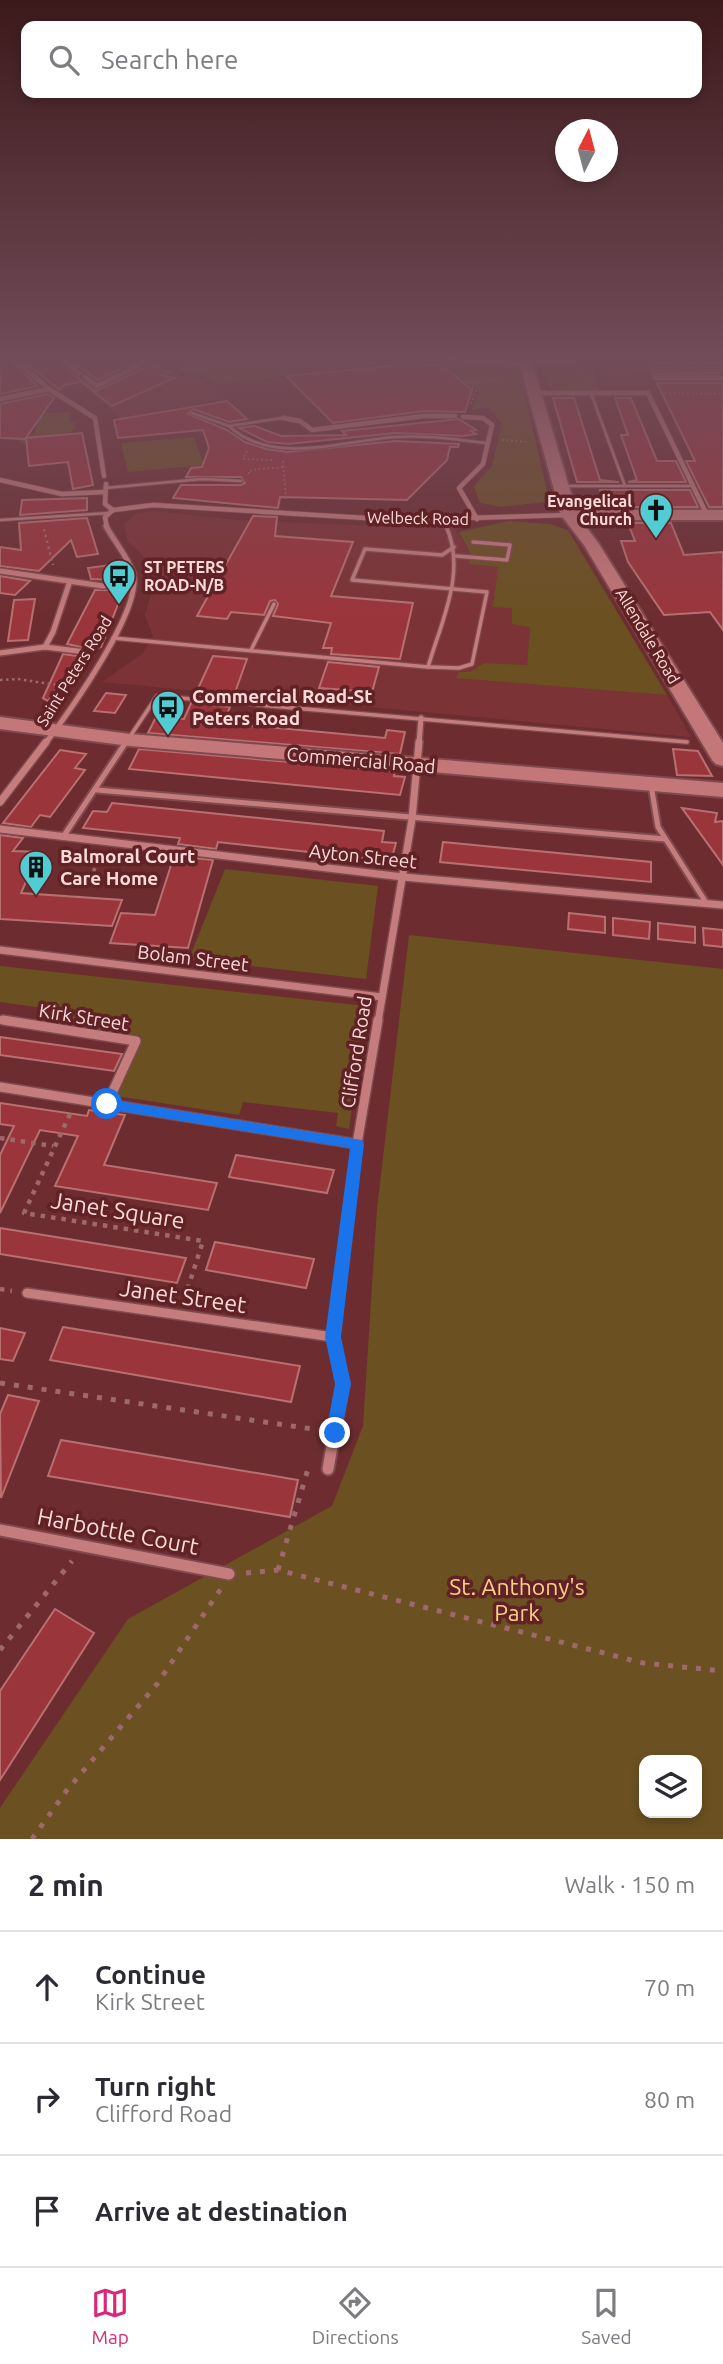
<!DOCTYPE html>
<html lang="en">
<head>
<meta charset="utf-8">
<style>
	body { margin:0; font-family:Ubuntu,sans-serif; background:#f7f7f7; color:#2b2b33 }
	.controls { position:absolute; right:21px; bottom:21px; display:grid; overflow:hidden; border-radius:14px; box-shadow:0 4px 10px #0003 }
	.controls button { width:63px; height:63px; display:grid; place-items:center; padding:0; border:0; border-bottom:2px solid #e1e1e2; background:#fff; color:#2b2b33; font:35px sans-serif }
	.compass { position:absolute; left:555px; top:119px; width:63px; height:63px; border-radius:50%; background:#fff; box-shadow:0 4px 10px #0003; rotate:6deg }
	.stop { position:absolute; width:21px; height:21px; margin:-16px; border:5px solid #1a73e8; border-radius:50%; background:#fff }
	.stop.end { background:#1a73e8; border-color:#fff; box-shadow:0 2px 7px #0008 }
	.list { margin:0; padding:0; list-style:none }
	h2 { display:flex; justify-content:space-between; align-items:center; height:91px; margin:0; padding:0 28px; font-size:30px }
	h2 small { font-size:23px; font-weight:400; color:#7c7c81 }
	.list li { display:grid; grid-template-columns:46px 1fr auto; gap:21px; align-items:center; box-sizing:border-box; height:112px; padding:0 28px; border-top:2px solid #e1e1e2 }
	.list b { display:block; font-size:26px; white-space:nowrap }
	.list p { margin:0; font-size:23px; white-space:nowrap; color:#7c7c81 }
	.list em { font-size:23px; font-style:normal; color:#7c7c81 }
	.icon { flex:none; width:38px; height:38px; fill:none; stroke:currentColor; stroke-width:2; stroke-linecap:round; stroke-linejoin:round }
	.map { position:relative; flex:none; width:723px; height:1839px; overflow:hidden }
	.search { position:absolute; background:#fff; box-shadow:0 4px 10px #0003; left:21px; right:21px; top:21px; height:77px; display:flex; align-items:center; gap:18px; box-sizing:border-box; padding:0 24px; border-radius:14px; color:#7c7c81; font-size:26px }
	.sheet { height:427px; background:#fff }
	nav { display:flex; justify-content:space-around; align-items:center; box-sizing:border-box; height:98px; border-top:2px solid #e1e1e2; background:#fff; font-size:19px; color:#7c7c81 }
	nav a { display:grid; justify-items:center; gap:4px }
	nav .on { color:#db2777 }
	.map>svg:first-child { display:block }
	.built { fill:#7c3336 }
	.green { fill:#6b5121; fill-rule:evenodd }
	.building { fill:#9b353c; stroke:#b87070; stroke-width:2 }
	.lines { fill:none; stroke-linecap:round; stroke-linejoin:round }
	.lane-far2-casing { stroke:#7f4a4e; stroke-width:4.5 }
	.lane-far1-casing { stroke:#7f4a4e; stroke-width:6 }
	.lane-casing { stroke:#7f4a4e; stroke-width:9 }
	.street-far4-casing { stroke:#7f4a4e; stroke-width:6 }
	.street-far3-casing { stroke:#7f4a4e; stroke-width:8 }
	.street-far2-casing { stroke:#7f4a4e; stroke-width:10 }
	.street-far1-casing { stroke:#7f4a4e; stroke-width:12 }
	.street-casing { stroke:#7f4a4e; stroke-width:15 }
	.secondary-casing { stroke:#7f4a4e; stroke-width:4 }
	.path-far4 { stroke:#9e696a; stroke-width:2; stroke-dasharray:2 2.5; stroke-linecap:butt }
	.path-far3 { stroke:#9e696a; stroke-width:2.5; stroke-dasharray:2.5 3.5; stroke-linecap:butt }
	.path-far2 { stroke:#9e696a; stroke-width:3.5; stroke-dasharray:3.5 5; stroke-linecap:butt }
	.path-far1 { stroke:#9e696a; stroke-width:4.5; stroke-dasharray:4.5 6; stroke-linecap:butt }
	.path { stroke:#9e696a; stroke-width:5; stroke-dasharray:5 9; stroke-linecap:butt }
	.lane-far2 { stroke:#c57c7c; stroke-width:2.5 }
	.lane-far1 { stroke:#c57c7c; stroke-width:3.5 }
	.lane { stroke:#c57c7c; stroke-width:5 }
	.street-far4 { stroke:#c57c7c; stroke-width:4.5 }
	.street-far3 { stroke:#c57c7c; stroke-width:5 }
	.street-far2 { stroke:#c57c7c; stroke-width:7 }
	.street-far1 { stroke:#c57c7c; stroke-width:9 }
	.street { stroke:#c57c7c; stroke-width:11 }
	.secondary { fill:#c47778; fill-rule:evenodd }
	.route { fill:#1a73e8 }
	.labels { text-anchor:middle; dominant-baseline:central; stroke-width:7; stroke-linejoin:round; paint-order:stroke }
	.far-poi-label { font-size:16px; font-weight:bold; fill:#fbdbda; stroke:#612225; text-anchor:end }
	.far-street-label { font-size:16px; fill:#fbdbda; stroke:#612225 }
	.poi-label { font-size:19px; font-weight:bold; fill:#fbdbda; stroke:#612225; text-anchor:start }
	.street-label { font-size:19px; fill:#fbdbda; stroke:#612225 }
	.near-street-label { font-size:23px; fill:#fbdbda; stroke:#612225 }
	.near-park-label { font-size:23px; fill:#f9d08a; stroke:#612225 }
</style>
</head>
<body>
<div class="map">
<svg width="723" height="1839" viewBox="0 0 723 1839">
	<rect width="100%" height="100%" fill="#6d2d30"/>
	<!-- built -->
	<g class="built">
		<path d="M146,365L174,370L182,376L193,375L226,398L121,418L90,393Z"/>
		<path d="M154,511L237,520L379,526H454L471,555L498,567L512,607L530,626L527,665L484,663L470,672H459L457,677L667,695L691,737L102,682L142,654L153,636L145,615L158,570L128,542L124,524L137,513Z"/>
	</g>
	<!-- green -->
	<g class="green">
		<path d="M192,359H377L382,363L220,384L200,373L188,374L176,367Z"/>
		<path d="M439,361L518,365L548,495L545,502L501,507L480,503L474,486L492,466L502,424L490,408H479L470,413L480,391Z"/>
		<path d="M542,364L592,365L599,390L550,389Z"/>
		<path d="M39,409L50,413L71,412L70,421L75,423V430L59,435L56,439L37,450L18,441L35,433Z"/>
		<path d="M194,437L204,465L128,472L121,443Z"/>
		<path d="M508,521L549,524L568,530L667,695L456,678L459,672H470L484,663L527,665L530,627L512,624V608L493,607L498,567L469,564L471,555L459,532Z"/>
		<path d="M225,869L378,886L366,979L189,959Z"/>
		<path d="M409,935L723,969V1839H0V1808L128,1619L332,1506L363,1426L377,1209ZM644,1760H697V1813H644Z"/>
		<path d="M0,966L365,1006L349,1129L336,1126L338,1113L243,1102L239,1115L117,1096L141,1036L71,1025L74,1012L0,1002Z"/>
	</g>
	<!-- building -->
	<g class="building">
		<path d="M0,359H8L38,386L0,394Z"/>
		<path d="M20,359H56L58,363L96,391L151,365L170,372L162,375L174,378L112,406L81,382L64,385L60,390Z"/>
		<path d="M68,359L107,360L141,359L98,380Z"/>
		<path d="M648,362L723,363V373L653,374Z"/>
		<path d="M398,365H442L472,390L465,412L424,411L333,423L286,376Z"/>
		<path d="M657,383H723V507H709L686,461H695Z"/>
		<path d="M48,394L54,398L25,439L0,438V404Z"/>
		<path d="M553,398H574L600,480L619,482H577Z"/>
		<path d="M615,398H631L657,461H676L686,482H628L637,480L621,435H628Z"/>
		<path d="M227,401L247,419L229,422L193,409L188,414L227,430L245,442L266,449L287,452L396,441L459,444L458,447H450L447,460L407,500L280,497L278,508L173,498L181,485H241L245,483L241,477H186L191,468L202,467L209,448L203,430L118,438L114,420Z"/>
		<path d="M459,419L476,430L471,431L476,434L463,436L396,433L288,444L267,442L239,428L255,426L281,436L346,435L342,431Z"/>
		<path d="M82,433L93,485L73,489L68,462L29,466L26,438Z"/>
		<path d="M600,490H690L698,507H605Z"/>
		<path d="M87,498V510L20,515L22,500Z"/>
		<path d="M253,516L277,517L275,536L353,542L331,596L413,603L400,659L331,654L332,648H323L331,623L273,616L278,604L275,600L270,601L264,615L231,612L227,619L197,616Z"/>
		<path d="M87,518L98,554L77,557L71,540L39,571L0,566V547L21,550L19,523Z"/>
		<path d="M628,523H671L684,555L723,552V630L710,612L664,615L628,562L621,541H635Z"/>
		<path d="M110,565L115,580L91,579L88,568Z"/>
		<path d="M0,576L30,581L15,595L0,593Z"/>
		<path d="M95,590H119L121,597L101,647L90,649L67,644Z"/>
		<path d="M35,599L28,640L8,641L14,600Z"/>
		<path d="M63,654L84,657L48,701L43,698Z"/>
		<path d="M213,656L247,659L233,698L195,695Z"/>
		<path d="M328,662L379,667L372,692L319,688Z"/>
		<path d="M106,693L126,695L115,713L94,711Z"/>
		<path d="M191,703L230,707L223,723L385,738L387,730L405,732L400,754L148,733L156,717L184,719Z"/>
		<path d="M139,749L395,771L394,776L405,777L400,795L129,769Z"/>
		<path d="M673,749L698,751L712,776L677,775Z"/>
		<path d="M60,750L86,754L75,768L85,770L50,817L40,815L31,827L3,823Z"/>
		<path d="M112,803L384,831L382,842L396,843L391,861L218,842L216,849L178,844L180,838L83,828L93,811L107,812Z"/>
		<path d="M682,808L717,813L715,822L723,821V865Z"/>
		<path d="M0,835L23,838L13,851L39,852L21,893L122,900L112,926L0,919Z"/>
		<path d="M443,842L651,862V882L440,862Z"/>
		<path d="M174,856L213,860L188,948L110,943L121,913L155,915Z"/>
		<path d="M569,913L605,917V933L568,929Z"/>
		<path d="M613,918L650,922L649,939L613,935Z"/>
		<path d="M658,923L695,927V943L658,939Z"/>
		<path d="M703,928L723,930V947L704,945Z"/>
		<path d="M0,1037L122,1054L114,1071L0,1055Z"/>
		<path d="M0,1103L87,1116L89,1110L125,1115L104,1165L217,1183L208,1210L55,1186L78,1136L40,1130L0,1213V1155L14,1126L0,1124Z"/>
		<path d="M236,1155L334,1170L327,1193L229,1177Z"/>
		<path d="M0,1228L186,1258L177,1283L0,1254Z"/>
		<path d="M215,1242L314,1259L306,1288L206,1270Z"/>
		<path d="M63,1327L300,1366L291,1402L50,1360Z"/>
		<path d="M0,1328L25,1333L13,1361L0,1359Z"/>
		<path d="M8,1395L39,1401L1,1498L0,1414Z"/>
		<path d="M61,1440L298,1480L290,1517L48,1476Z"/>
		<path d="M55,1609L94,1633L0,1780V1691Z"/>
	</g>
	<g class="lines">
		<defs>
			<g id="lane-far2">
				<path d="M400,362L458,359"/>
				<path d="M526,362H574L573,359"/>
				<path d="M591,393L625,486"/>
				<path d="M192,413L229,426"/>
				<path d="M283,418L229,426C273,467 344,440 396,437C427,435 458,440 488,443"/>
				<path d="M564,486H692"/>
				<path d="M105,488L202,479L241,481"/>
				<path d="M0,520L109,513"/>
				<path d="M443,520L447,528"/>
			</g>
			<g id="lane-far1">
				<path d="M456,556L507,560L510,545L473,542"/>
				<path d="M113,638L428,667C441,622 467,572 446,526"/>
				<path d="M251,650L274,604"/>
				<path d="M428,667L459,668L472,664L487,592L352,580L365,549L442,555L454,547"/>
				<path d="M125,744L157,696L687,742"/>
			</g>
			<g id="lane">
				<path d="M651,785L658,827L707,904"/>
				<path d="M97,790L665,839"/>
				<path d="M63,837L126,742"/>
			</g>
			<g id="street-far4">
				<path d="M13,359L49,389L95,418L104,476"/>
				<path d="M61,359L79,373"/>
				<path d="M85,377L97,386L151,359"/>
				<path d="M655,378H723"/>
				<path d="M535,393H648L707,515"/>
				<path d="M0,399L49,389"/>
				<path d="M463,417L483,418L492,425L483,464L459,488L477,519"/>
				<path d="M283,418L300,421L312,430L424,416H455"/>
				<path d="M0,480L62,494L104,492"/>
				<path d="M106,484L105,504L113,510"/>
				<path d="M107,528L105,517L113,510L153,505L399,520L568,515"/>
			</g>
			<g id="street-far3">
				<path d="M0,571L103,586L134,583"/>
				<path d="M45,647L53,632L70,581"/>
				<path d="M0,653L45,647L86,652"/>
				<path d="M45,744C67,715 144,608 133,573C128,557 114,541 106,526"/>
				<path d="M419,744L421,718"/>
			</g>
			<g id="street-far2">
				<path d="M0,802L46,742"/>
				<path d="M0,829L403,877L723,905"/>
				<path d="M0,950L382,997"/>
				<path d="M0,1020L14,1022"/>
				<path d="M378,1022L412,819L419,742"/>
			</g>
			<g id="street-far1">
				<path d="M3,1020L136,1041L107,1104"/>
				<path d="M0,1087L357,1144"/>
				<path d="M27,1293L333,1337"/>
				<path d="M342,1380L333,1337L357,1144L378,1020"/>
			</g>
			<g id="street">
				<path d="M328,1469L343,1384L342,1378"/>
				<path d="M0,1530L229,1574"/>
			</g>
			<g id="secondary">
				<path d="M460,359H531L576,510H723V520H581L599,544L723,743V766L716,764L712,760L584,545L561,515L520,366L466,363Z"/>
				<path d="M0,717L130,734L723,783V797L130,746L0,729Z"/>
			</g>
		</defs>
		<!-- lane-far2 casing -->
		<use href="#lane-far2" class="lane-far2-casing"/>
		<!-- lane-far1 casing -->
		<use href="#lane-far1" class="lane-far1-casing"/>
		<!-- lane casing -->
		<use href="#lane" class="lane-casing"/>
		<!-- street-far4 casing -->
		<use href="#street-far4" class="street-far4-casing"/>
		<!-- street-far3 casing -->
		<use href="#street-far3" class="street-far3-casing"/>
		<!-- street-far2 casing -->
		<use href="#street-far2" class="street-far2-casing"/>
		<!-- street-far1 casing -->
		<use href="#street-far1" class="street-far1-casing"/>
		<!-- street casing -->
		<use href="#street" class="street-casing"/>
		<!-- secondary casing -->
		<use href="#secondary" class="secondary-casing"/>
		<!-- path-far4 -->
		<g class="path-far4">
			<path d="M617,359L618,363L645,372"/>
			<path d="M675,359L723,360"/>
			<path d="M452,371L468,383"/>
			<path d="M576,373L590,381"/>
			<path d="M660,393L723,394"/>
			<path d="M471,404L476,390L468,383L507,378"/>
			<path d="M502,440L529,442"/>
			<path d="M247,451L243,459L272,460"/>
			<path d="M283,461L286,501"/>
			<path d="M248,473H251V470L285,467"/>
		</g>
		<!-- path-far3 -->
		<g class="path-far3">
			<path d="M44,529L53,565"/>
			<path d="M0,680L18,679L70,687"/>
		</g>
		<!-- path-far2 -->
		<path class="path-far2" d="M90,879L101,855"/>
		<!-- path-far1 -->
		<g class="path-far1">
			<path d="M70,1114L24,1213L203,1241L184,1300"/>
			<path d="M0,1138L53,1146"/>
			<path d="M0,1289L12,1291"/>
		</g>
		<!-- path -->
		<g class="path">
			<path d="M0,1383L319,1430"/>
			<path d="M278,1570L308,1469H312"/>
			<path d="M246,1573L278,1570L643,1663L723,1671"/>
			<path d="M0,1650L72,1561"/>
			<path d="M32,1839L67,1790L157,1684L222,1587"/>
		</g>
		<!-- lane-far2 -->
		<use href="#lane-far2" class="lane-far2"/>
		<!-- lane-far1 -->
		<use href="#lane-far1" class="lane-far1"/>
		<!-- lane -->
		<use href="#lane" class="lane"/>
		<!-- street-far4 -->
		<use href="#street-far4" class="street-far4"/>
		<!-- street-far3 -->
		<use href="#street-far3" class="street-far3"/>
		<!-- street-far2 -->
		<use href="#street-far2" class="street-far2"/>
		<!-- street-far1 -->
		<use href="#street-far1" class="street-far1"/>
		<!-- street -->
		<use href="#street" class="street"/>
		<!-- secondary -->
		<use href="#secondary" class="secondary"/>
	</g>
	<!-- sky -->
	<linearGradient id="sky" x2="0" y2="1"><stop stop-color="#3c191a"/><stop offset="0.58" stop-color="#724c59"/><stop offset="1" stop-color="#724c59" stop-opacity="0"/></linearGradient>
	<rect width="723" height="616" fill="url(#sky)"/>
	<!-- route -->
	<path class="route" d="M107,1099L362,1140L364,1144L341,1337L351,1384L340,1438L335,1440L329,1438L326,1433L335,1384L325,1337L350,1148L107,1109L101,1104Z"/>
	<!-- icons -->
	<defs>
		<symbol id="church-pin" viewBox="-11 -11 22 30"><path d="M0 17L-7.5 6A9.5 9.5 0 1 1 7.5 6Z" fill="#51ccd3" stroke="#612225"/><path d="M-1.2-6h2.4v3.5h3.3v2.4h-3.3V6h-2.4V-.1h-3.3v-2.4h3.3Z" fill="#111"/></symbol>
		<symbol id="bus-pin" viewBox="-11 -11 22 30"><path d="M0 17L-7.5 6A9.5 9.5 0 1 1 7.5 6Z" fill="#51ccd3" stroke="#612225"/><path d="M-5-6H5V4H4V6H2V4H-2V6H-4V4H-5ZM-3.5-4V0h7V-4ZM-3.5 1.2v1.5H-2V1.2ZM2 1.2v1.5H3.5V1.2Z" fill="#111"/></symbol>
		<symbol id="building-pin" viewBox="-11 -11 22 30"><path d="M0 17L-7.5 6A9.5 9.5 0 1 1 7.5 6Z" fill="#51ccd3" stroke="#612225"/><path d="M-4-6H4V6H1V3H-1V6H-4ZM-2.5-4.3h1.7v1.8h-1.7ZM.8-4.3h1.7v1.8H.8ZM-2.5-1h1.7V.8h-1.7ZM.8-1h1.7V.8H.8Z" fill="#111"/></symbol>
	</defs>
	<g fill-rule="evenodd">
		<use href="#church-pin" x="637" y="491" width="38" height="52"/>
		<use href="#bus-pin" x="100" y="557" width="38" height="52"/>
		<use href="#bus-pin" x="149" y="688" width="38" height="52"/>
		<use href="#building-pin" x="17" y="848" width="38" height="52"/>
	</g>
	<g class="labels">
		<!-- far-poi labels -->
		<g class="far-poi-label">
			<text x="632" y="501">Evangelical<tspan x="632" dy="18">Church</tspan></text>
			<text x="144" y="567" text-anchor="start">ST PETERS<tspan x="144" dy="18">ROAD-N/B</tspan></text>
		</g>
		<!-- far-street labels -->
		<g class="far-street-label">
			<text transform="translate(418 518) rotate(1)">Welbeck Road</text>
			<text transform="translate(648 636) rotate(59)">Allendale Road</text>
			<text transform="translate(74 671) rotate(-58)">Saint Peters Road</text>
		</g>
		<!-- poi labels -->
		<g class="poi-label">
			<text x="192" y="696">Commercial Road-St<tspan x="192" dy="22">Peters Road</tspan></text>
			<text x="60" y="856">Balmoral Court<tspan x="60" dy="22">Care Home</tspan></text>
		</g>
		<!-- street labels -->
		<g class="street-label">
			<text transform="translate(361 760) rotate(5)">Commercial Road</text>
			<text transform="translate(363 856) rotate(6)">Ayton Street</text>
			<text transform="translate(193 958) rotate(7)">Bolam Street</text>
			<text transform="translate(84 1017) rotate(9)">Kirk Street</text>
			<text transform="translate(356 1052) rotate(-81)">Clifford Road</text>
		</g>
		<!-- near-street labels -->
		<g class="near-street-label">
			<text transform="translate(118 1210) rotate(9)">Janet Square</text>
			<text transform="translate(183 1296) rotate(8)">Janet Street</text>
			<text transform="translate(118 1531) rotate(11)">Harbottle Court</text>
		</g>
		<!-- near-park labels -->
		<g class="near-park-label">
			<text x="517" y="1586">St. Anthony's<tspan x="517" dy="26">Park</tspan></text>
		</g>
	</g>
</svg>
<div class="controls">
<button><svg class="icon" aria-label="layers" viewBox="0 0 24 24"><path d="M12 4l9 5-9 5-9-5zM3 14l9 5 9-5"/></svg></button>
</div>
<svg class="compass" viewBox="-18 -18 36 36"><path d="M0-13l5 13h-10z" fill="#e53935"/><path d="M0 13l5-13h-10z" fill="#7c7c81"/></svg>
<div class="stop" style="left:107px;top:1104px"></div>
<div class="stop end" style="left:335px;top:1433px"></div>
<div class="search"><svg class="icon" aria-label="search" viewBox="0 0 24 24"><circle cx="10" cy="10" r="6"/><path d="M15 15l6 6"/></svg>Search here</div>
</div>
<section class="sheet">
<h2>2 min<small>Walk · 150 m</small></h2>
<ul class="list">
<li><svg class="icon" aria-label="ahead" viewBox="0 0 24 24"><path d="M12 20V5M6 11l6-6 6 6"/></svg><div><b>Continue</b><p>Kirk Street</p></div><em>70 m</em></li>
<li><svg class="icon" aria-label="right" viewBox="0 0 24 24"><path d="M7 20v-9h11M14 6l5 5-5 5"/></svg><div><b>Turn right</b><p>Clifford Road</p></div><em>80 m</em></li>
<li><svg class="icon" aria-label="arrive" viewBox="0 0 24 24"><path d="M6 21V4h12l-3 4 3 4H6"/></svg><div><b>Arrive at destination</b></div></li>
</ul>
</section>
<nav>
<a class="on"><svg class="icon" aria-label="map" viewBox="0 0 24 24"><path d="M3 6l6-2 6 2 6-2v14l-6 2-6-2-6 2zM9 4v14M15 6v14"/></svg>Map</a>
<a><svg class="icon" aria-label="directions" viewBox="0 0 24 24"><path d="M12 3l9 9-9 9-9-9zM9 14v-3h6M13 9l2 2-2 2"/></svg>Directions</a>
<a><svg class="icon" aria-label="saved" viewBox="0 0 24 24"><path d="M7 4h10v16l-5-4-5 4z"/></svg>Saved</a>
</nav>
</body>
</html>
